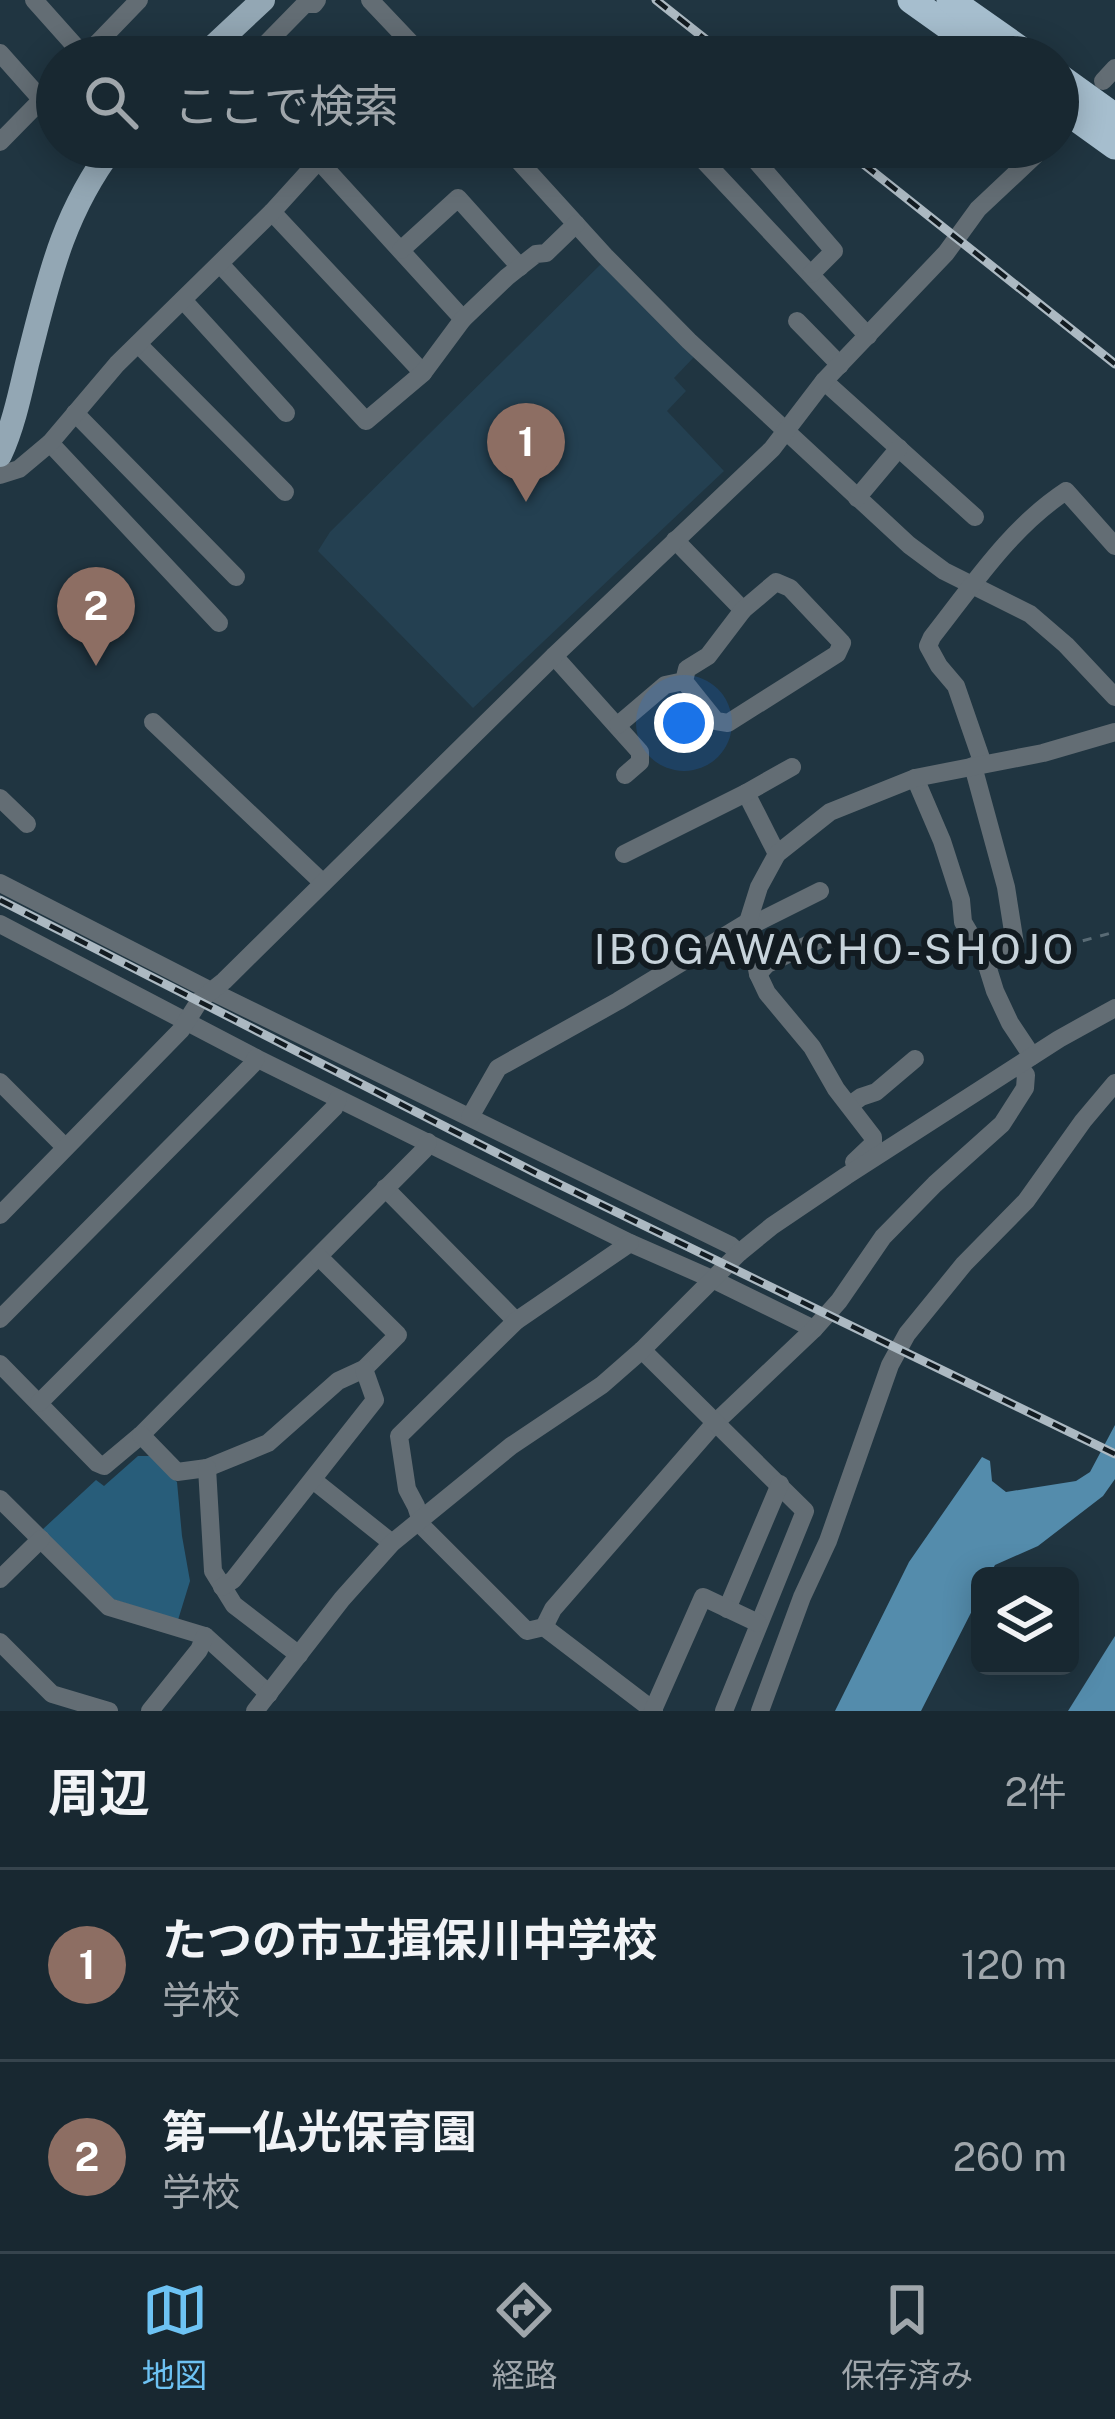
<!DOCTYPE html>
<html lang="ja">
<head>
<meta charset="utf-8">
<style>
	body { margin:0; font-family:"Public Sans","Noto Sans JP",sans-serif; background:#213039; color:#f1f3f6 }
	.controls { position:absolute; right:36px; bottom:36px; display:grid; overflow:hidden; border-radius:18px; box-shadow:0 6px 30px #0003 }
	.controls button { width:108px; height:108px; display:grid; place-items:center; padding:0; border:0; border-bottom:3px solid #36444d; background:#182831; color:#f1f3f6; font:60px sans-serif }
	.you { position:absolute; left:684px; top:723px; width:42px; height:42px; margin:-30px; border:9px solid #fff; border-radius:50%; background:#1a73e8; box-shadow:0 0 0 18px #1a73e833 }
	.badge { display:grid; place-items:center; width:78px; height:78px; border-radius:50%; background:#6dc2f3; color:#fff; font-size:39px; font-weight:700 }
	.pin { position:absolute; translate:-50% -99px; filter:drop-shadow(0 3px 6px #0008) }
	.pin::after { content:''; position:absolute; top:63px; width:42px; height:36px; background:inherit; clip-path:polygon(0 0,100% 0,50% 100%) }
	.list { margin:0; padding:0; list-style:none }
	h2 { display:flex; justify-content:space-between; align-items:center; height:156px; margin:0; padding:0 48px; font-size:51px }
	h2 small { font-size:39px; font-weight:400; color:#9fa6ab }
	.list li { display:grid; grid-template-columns:78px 1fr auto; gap:36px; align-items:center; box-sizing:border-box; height:192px; padding:0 48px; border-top:3px solid #36444d }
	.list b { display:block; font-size:45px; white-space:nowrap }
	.list p { margin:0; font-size:39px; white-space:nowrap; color:#9fa6ab }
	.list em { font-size:39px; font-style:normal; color:#9fa6ab }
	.icon { flex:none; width:66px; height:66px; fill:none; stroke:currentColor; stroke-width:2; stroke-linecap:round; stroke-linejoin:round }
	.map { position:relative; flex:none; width:1115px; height:1711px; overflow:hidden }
	.search { position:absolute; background:#182831; box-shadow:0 6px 30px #0003; left:36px; right:36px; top:36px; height:132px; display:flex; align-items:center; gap:30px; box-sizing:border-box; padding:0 42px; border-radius:66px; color:#9fa6ab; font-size:45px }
	.sheet { height:540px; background:#182831 }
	nav { display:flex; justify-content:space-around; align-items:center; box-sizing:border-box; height:168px; border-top:3px solid #36444d; background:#182831; font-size:33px; color:#9fa6ab }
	nav a { display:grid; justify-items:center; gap:6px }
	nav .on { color:#6dc2f3 }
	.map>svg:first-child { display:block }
	.built { fill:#244051 }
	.green { fill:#285d7a }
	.water { fill:#548cac }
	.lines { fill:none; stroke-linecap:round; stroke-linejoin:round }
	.path { stroke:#596b75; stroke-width:3; stroke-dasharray:9 9; stroke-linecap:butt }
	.minor { stroke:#636d74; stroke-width:18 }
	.major { stroke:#93a7b4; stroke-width:24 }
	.highway { stroke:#a6bece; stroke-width:27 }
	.rail-casing { stroke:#acb9c2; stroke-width:9 }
	.rail { stroke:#121b21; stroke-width:4.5; stroke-dasharray:14; stroke-linecap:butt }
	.labels { text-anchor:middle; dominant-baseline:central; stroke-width:12; stroke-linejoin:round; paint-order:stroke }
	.quarter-label { font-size:42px; letter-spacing:3px; fill:#c7d3db; stroke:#121b21 }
</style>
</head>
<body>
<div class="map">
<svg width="1115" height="1711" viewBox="0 0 1115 1711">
	<rect width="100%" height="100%" fill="#203541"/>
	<!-- built -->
	<path class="built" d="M603,262L695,356L674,378L686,391L667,411L724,471L473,708L318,551L330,532Z"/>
	<!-- green -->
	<path class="green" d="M138,1456H150L177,1482L182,1536L190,1581L178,1620L109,1598L42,1530L96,1480L104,1486Z"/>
	<!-- water -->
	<g class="water">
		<path d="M1115,1425V1479L1103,1496L1038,1546L995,1565L989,1576H980V1595L921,1711H835L909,1562L982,1457L990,1461L992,1481L1006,1492L1076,1481L1090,1472Z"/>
		<path d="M1115,1636V1711H1068L1108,1647Z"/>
	</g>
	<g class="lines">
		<!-- path -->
		<path class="path" d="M1029,944L1078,942L1115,932"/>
		<!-- minor -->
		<g class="minor">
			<path d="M34,0L84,56"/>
			<path d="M370,0L424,57"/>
			<path d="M0,53L57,117"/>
			<path d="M84,57L139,0"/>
			<path d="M253,57L305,4H314L317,0"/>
			<path d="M1103,81L1115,68"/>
			<path d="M1058,134L1059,133"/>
			<path d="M0,142L57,84"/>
			<path d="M83,147L100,164"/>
			<path d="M506,147L605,256L689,341L909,545L944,571L1030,614L1066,645L1115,697"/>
			<path d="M691,147L868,336"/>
			<path d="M744,147L834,251L811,274"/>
			<path d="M318,160L463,319"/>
			<path d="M272,212L423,373"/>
			<path d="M401,250L458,198L520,267"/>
			<path d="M220,264L366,421L423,373L463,319L507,277L536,254L546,253L576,224"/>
			<path d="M183,300L286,413"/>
			<path d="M797,321L840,365"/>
			<path d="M138,344L285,492"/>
			<path d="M824,381L975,517"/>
			<path d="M75,413L236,577"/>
			<path d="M50,443L219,623"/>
			<path d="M0,475L19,469L50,443L117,364L272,212L331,147"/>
			<path d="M857,498L899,448"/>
			<path d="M675,540L743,610"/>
			<path d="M554,656L640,752V762L625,775"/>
			<path d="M153,722L323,883"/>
			<path d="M618,725L665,685L684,681L687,669L708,656L743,610L776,582L790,588L842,643L837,654L728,723L716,721L684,681"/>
			<path d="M983,764L956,686L939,666L928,646L932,637C973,585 1010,528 1066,491L1115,546"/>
			<path d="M973,766L1006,887L1015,944L985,959"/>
			<path d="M915,778L942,841L961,900L963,922L985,959L995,991L1010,1023L1032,1056"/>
			<path d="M746,793L777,854"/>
			<path d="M0,798L27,824"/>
			<path d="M624,854L746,793L792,767"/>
			<path d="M0,883L211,991L730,1245L739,1253"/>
			<path d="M0,924L256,1058L630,1243L712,1279L814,1329"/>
			<path d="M748,927L820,891"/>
			<path d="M758,974L767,964L822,938"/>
			<path d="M0,1082L65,1147"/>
			<path d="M850,1105L861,1097L876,1092L915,1059"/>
			<path d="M470,1117L498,1068L618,1001L748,922"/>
			<path d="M854,1162L873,1144V1137L836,1089L812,1047L767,993L758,974L748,922L759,887L777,854L830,812L915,778L1043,753L1115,732"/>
			<path d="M385,1188L516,1321"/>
			<path d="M0,1215L181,1030L200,1000L224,981L554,656L772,449L824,381L946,253L978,209L1044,147"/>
			<path d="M630,1243L516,1321L399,1436L407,1489L416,1506L423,1527L527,1631L544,1627L553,1609L715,1423L814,1329L839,1301L883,1237L935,1184L1002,1124L1025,1088L1026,1075L1019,1066"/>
			<path d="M0,1319L252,1065L256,1058"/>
			<path d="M642,1350L805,1511L724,1711"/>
			<path d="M0,1364L97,1463L104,1466L141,1435L424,1150L428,1142"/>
			<path d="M39,1403L334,1108L338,1099"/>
			<path d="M141,1435L177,1472L207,1468L268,1443L338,1381L364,1369L398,1335L319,1257"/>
			<path d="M207,1468L213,1571L234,1605L299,1655"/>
			<path d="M313,1480L392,1543"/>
			<path d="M0,1499L109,1607L205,1636L269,1694"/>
			<path d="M0,1579L41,1539"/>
			<path d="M222,1587L233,1580L375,1400L364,1369"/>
			<path d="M727,1609L780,1484"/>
			<path d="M544,1627L654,1711"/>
			<path d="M0,1642L52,1694L109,1711"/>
			<path d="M653,1710L703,1597L758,1623"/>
			<path d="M150,1711L199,1650L205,1636"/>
			<path d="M255,1711L342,1599L392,1543L511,1446L602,1385L642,1350L739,1253L772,1226L846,1176L1059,1039L1115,1008"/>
			<path d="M760,1711L802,1597L828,1541L890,1365L907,1334L964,1264L1026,1201L1083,1121L1115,1083"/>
		</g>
		<!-- major -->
		<g class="major">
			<path d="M202,57L263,0"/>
			<path d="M0,455C13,427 20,394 27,364C48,283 61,216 113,147"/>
		</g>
		<!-- highway -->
		<g class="highway">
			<path d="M911,0L991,57"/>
			<path d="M950,0L1031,57"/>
			<path d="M1058,76L1115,117"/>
			<path d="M1058,105L1115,146"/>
		</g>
		<defs>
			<g id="rail">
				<path d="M656,0L728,57"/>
				<path d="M842,147L1115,364"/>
				<path d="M0,900L536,1173L1115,1454"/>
			</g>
		</defs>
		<!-- rail casing -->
		<use href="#rail" class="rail-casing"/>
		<!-- rail -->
		<use href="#rail" class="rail"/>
	</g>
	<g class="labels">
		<!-- quarter labels -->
		<g class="quarter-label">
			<text x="835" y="948">IBOGAWACHO-SHOJO</text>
		</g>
	</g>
</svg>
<div class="controls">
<button><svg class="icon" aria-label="layers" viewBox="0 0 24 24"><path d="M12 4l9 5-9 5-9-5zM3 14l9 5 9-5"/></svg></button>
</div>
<div class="you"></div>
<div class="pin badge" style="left:526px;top:502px;background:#8d6e63">1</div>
<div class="pin badge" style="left:96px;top:666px;background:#8d6e63">2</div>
<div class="search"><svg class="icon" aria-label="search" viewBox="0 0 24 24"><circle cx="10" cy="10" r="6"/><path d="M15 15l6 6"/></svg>ここで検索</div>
</div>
<section class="sheet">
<h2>周辺<small>2件</small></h2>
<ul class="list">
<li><span class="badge" style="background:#8d6e63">1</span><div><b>たつの市立揖保川中学校</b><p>学校</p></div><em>120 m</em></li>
<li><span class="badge" style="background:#8d6e63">2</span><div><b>第一仏光保育園</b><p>学校</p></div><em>260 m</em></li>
</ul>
</section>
<nav>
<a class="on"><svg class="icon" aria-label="map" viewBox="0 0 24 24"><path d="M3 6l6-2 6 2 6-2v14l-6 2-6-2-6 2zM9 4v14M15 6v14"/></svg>地図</a>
<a><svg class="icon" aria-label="directions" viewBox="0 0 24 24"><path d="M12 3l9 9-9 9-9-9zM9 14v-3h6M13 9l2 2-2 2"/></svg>経路</a>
<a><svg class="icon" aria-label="saved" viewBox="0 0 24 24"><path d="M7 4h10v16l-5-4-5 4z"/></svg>保存済み</a>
</nav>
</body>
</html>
